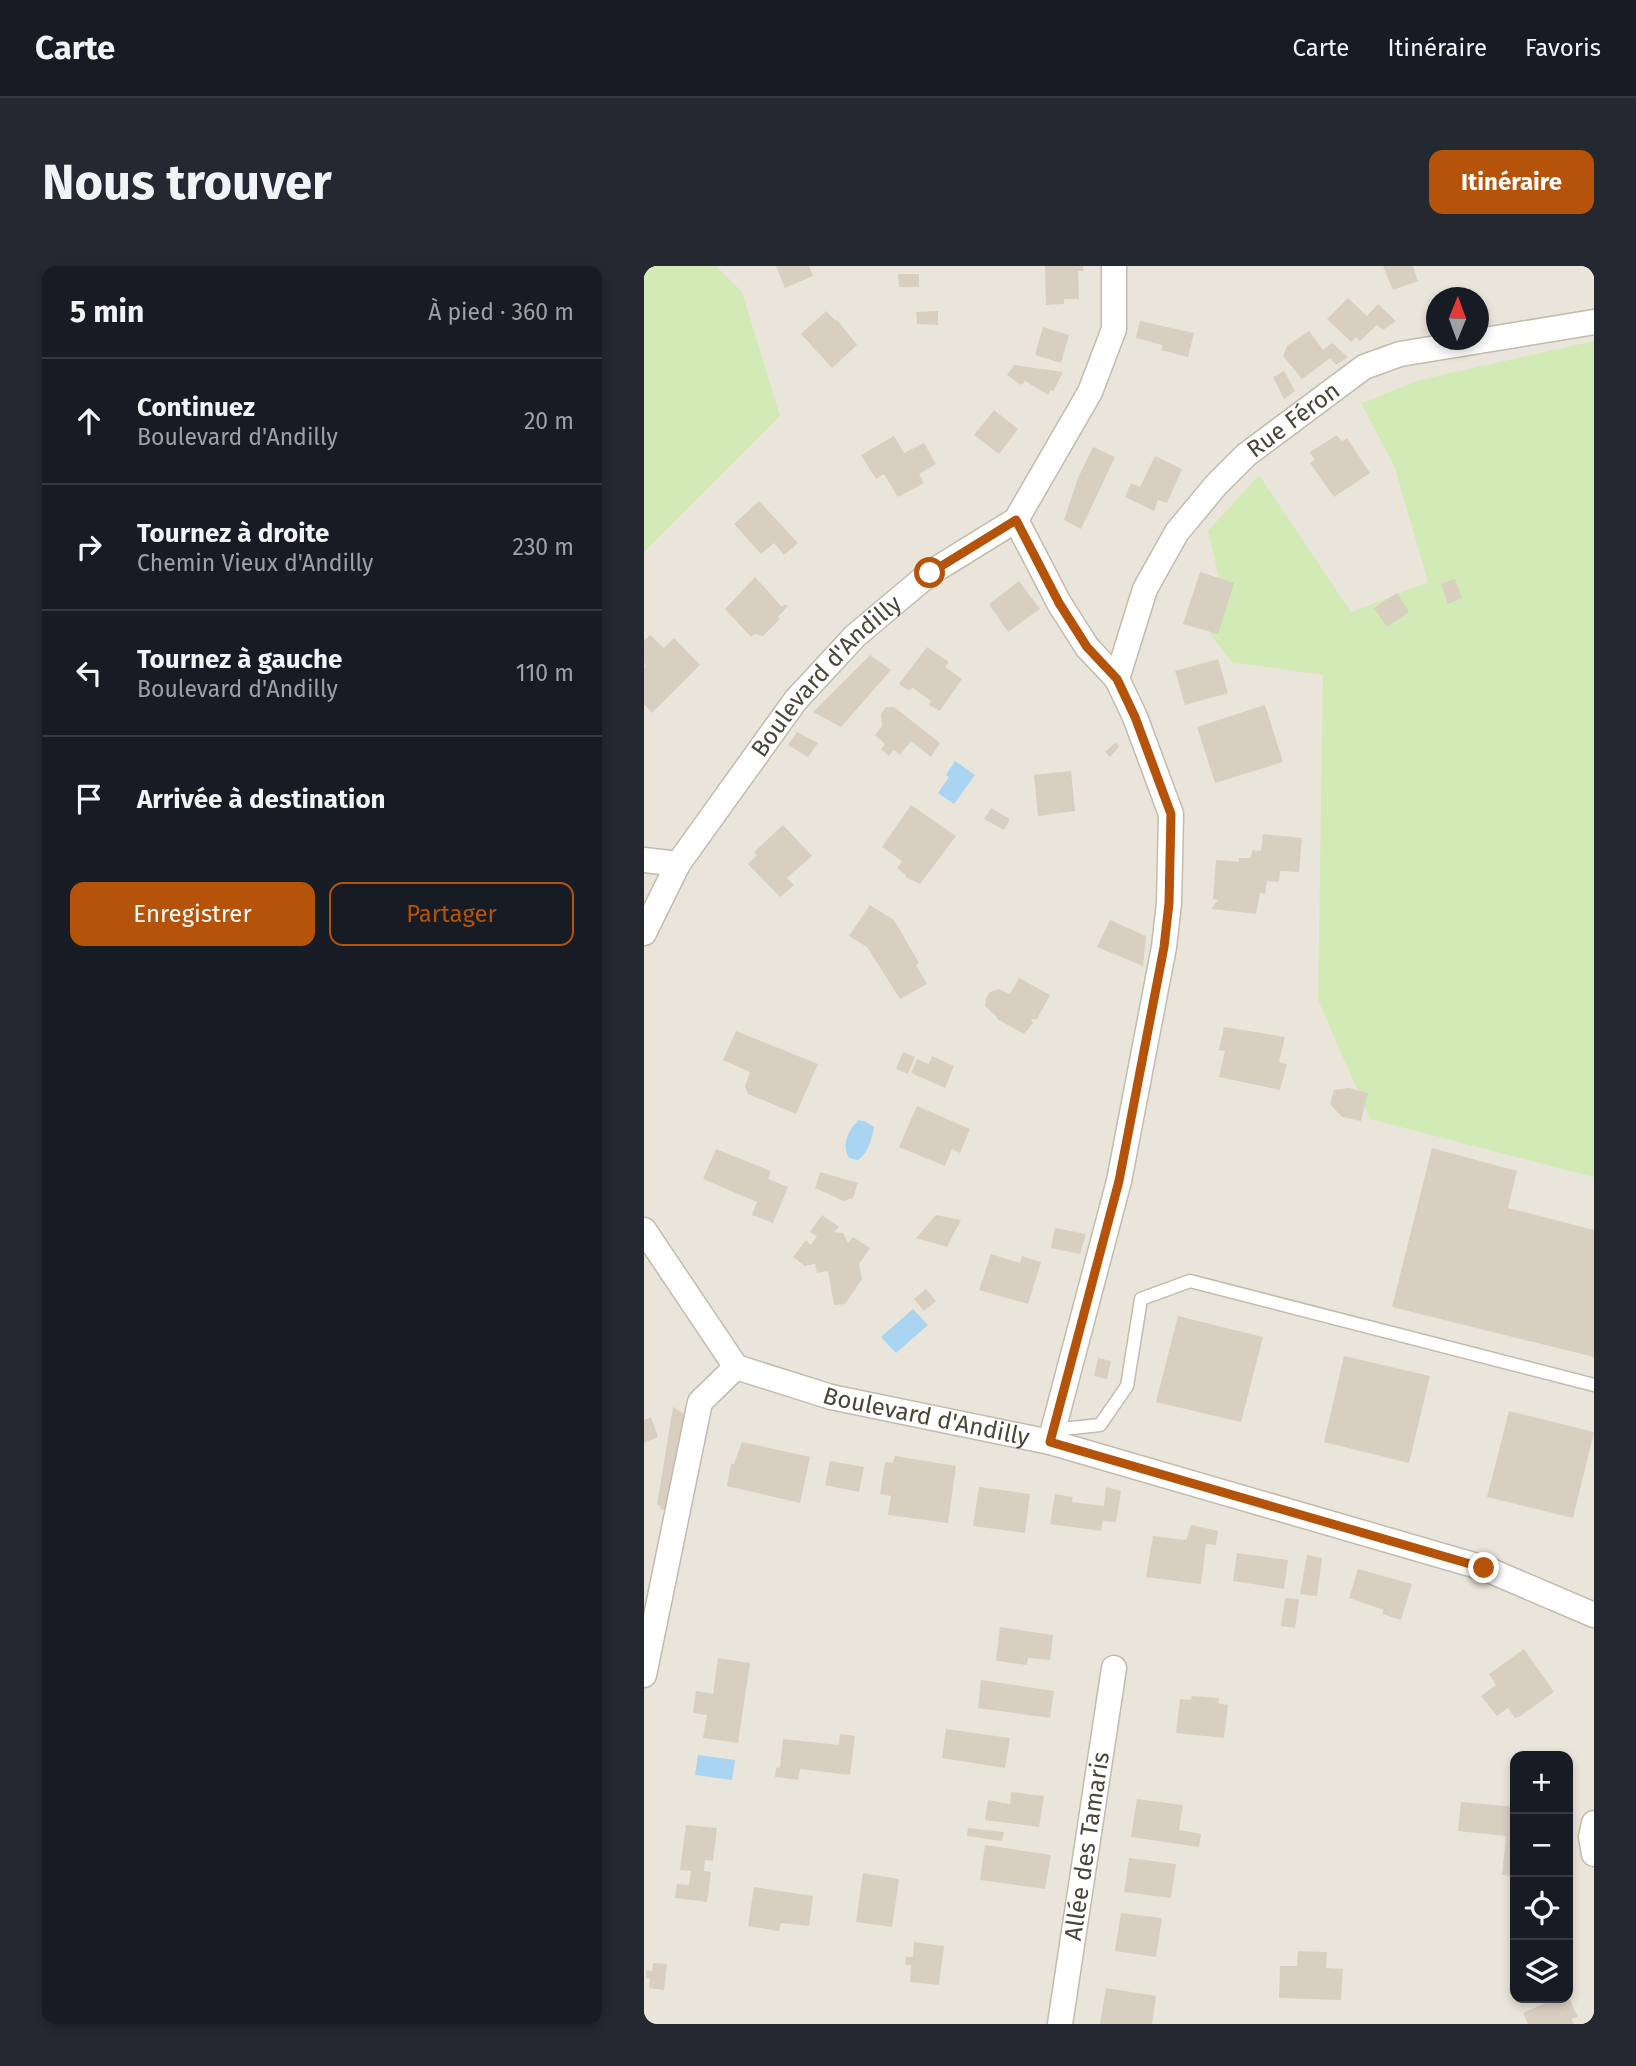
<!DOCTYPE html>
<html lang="fr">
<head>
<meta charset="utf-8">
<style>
	body { margin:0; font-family:"Fira Sans",sans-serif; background:#242831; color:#f1f3f6 }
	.controls { position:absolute; right:21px; bottom:21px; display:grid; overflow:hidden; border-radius:14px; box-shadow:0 4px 10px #0003 }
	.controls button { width:63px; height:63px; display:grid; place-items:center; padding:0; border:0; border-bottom:2px solid #363941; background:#171b24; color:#f1f3f6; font:35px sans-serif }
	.compass { position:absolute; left:782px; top:21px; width:63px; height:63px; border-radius:50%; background:#171b24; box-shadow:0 4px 10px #0003; rotate:1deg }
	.stop { position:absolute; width:21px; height:21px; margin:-16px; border:5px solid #b45309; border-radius:50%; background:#fff }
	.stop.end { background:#b45309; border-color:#fff; box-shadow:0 2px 7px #0008 }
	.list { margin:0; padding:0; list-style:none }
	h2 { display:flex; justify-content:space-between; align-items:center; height:91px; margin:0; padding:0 28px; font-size:30px }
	h2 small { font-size:23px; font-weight:400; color:#9ea1a6 }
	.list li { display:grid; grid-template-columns:46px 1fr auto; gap:21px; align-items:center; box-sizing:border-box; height:126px; padding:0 28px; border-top:2px solid #363941 }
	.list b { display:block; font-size:26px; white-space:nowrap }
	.list p { margin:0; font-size:23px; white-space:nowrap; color:#9ea1a6 }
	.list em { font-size:23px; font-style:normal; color:#9ea1a6 }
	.actions { display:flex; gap:14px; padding:21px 28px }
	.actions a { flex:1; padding:16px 0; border:2px solid #b45309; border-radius:14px; text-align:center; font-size:24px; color:#b45309 }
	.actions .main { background:#b45309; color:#fff }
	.icon { flex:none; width:38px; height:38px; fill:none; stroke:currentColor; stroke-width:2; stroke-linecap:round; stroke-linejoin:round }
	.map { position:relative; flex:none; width:950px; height:1758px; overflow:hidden; border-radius:14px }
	header { display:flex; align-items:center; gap:42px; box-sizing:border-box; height:98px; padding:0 35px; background:#171b24; border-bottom:2px solid #363941 }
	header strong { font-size:33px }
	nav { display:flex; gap:38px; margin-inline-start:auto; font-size:24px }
	.intro { display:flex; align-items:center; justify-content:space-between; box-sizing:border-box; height:168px; padding:0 42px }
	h1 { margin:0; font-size:49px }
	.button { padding:18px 32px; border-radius:14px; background:#b45309; color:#fff; font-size:24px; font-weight:700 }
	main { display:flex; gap:42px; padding:0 42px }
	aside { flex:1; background:#171b24; border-radius:14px; box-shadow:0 4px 10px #0003 }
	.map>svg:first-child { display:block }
	.residential { fill:#eae5da; fill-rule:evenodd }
	.green { fill:#d2eab5 }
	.water { fill:#a9d4f2 }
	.building { fill:#d8cfc1 }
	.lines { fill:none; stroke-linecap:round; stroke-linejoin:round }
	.service-casing { stroke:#c2bbae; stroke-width:15 }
	.minor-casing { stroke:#c2bbae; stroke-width:27 }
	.service { stroke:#fff; stroke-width:12 }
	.minor { stroke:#fff; stroke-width:24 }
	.route { stroke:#b45309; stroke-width:9 }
	.labels { text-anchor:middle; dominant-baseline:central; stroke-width:7; stroke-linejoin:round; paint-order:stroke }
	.street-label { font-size:24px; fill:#4b4439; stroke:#fff }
</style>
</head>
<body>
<header>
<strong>Carte</strong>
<nav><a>Carte</a><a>Itinéraire</a><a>Favoris</a></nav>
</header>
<div class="intro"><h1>Nous trouver</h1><a class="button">Itinéraire</a></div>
<main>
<aside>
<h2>5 min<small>À pied · 360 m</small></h2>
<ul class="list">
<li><svg class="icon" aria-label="ahead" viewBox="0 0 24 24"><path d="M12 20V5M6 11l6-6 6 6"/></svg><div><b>Continuez</b><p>Boulevard d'Andilly</p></div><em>20 m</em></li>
<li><svg class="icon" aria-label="right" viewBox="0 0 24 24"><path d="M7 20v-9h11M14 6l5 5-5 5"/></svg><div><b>Tournez à droite</b><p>Chemin Vieux d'Andilly</p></div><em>230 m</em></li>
<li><svg class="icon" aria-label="left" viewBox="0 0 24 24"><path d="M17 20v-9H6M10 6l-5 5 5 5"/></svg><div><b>Tournez à gauche</b><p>Boulevard d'Andilly</p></div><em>110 m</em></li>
<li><svg class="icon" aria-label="arrive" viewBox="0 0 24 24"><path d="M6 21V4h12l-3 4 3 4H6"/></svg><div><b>Arrivée à destination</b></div></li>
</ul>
<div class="actions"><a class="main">Enregistrer</a><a>Partager</a></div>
</aside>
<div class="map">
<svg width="950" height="1758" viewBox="0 0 950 1758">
	<rect width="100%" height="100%" fill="#f6f3ec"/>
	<!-- residential -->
	<path class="residential" d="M0,0H950V1758H0ZM792,32H834V74H792ZM871,1490H924V1732H871Z"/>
	<!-- green -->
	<g class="green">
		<path d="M0,0H72L98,26L136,150L0,286Z"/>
		<path d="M950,75V911L726,853L674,734L679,409L588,396L566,368L578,324L564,265L615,209L707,346L784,316L751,202L717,137L776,114Z"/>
	</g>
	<!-- water -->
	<g class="water">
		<path d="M311,495L331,509L310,538L294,527L305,511L302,509Z"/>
		<path d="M215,854L222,856L230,861C228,873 224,887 214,894L205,892C197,879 204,864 215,854Z"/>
		<path d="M269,1043L284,1059L252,1087L237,1071Z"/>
		<path d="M54,1489L91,1494L88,1514L51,1509Z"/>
	</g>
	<!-- building -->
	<g class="building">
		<path d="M132,0H165L169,10L141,22Z"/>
		<path d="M401,0H439L440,5H434L435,33H420V38L402,39Z"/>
		<path d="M739,0H769L774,15L749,24Z"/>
		<path d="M254,8H275V21H255Z"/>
		<path d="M704,32L723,50L734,38L752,55L739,64L733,59L716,75L712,71L707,76L683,53Z"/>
		<path d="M182,45L192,55L193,54L213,79L188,102L157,68Z"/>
		<path d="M294,45V59L273,58L272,46Z"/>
		<path d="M496,55L550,67L544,91L517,84L519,79L492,72Z"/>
		<path d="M399,61L425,69L417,97L391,89Z"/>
		<path d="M665,65L679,84L688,77L704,91L692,99L686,92L658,113L639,90L643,80Z"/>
		<path d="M370,99L419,106L409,126L407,124L404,129L381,115L377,119L363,109Z"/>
		<path d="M640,105L651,125L640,133L629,111Z"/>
		<path d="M350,144L374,163L355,188L330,169Z"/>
		<path d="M693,169L698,176L703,172L726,207L690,231L666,197L671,194L666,186Z"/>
		<path d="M250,170L260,187L280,177L292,198L275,208L280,217L254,231L240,208L232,213L217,189Z"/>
		<path d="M449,181L471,191L437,263L420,254L434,212Z"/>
		<path d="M511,190L538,203L523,237L514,234L510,245L481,231L487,217L496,221Z"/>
		<path d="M115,235L154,277L140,289L130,277L117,288L90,258Z"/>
		<path d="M556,306L590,317L574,368L539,358Z"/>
		<path d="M111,311L138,341L141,338L144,340L134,351L136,353L119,370L110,368L107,371L81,343Z"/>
		<path d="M811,313L818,332L804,338L797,318Z"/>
		<path d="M375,315L396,343L364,366L345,338Z"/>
		<path d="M753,327L765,346L743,361L730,342Z"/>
		<path d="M6,369L20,382L30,372L56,399L8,447L0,438V402L2,400L0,397V375Z"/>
		<path d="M283,381L305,396L301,401L318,413L296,445L285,439L287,435L269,422L264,424L255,418Z"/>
		<path d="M226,389L247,404L197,461L169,446Z"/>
		<path d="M574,393L584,427L541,439L531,405Z"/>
		<path d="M621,439L639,496L571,517L553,461Z"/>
		<path d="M242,441H250L296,477L287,491L267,475L256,489L250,484L245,490L237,483L241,478L231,469L238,460L237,448Z"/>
		<path d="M153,466L174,477L164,491L144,479Z"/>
		<path d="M472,476L475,481L466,491L461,486Z"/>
		<path d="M427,505L431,545L394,550L390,509Z"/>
		<path d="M267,539L312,570L276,618L261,611L262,609L253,602L258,595L238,581Z"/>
		<path d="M347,542L366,553L360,564L340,553Z"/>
		<path d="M139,559L168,590L143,612L150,619L136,631L104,598L113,589L110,586Z"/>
		<path d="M619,568L658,572L655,606L636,605L635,616L623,615L621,628L616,627L612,648L567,643L574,634L569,633L572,594L595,596V592H607L608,584L617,585Z"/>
		<path d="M226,639L250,654L275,697L272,699L283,718L256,733L223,681L205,670Z"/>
		<path d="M466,654L502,670L499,700L453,681Z"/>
		<path d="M375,712L406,729L393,753H387L389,757L380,768L353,753V751L341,740L342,732L346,726L355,723L366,728Z"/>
		<path d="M580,761L641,771L635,796L643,798L636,824L575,811L581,785L575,784Z"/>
		<path d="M92,765L174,798L152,848L104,828L101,820L106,806L79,794Z"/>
		<path d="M259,786L271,791L264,808L252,803Z"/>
		<path d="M288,790L310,800L301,822L267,807L273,793L285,798Z"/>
		<path d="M705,822L724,827L717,855L698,851L686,838L690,824Z"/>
		<path d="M273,840L326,863L316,887L308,883L301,900L255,881Z"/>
		<path d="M788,882L873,905L864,942L950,964V1091L748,1041Z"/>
		<path d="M72,883L127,905L124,913L144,921L129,957L108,949L113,936L59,913Z"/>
		<path d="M176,906L214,917L209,932L200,935L171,922Z"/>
		<path d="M178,949L195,961L190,966L199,967L204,977L209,971L226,982L215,998L218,1013L201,1038L190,1039L184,1005L173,1007L171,998L161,1000L149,991L162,974L167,979L173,970L166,966Z"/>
		<path d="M292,949L317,954L303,981L272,972Z"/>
		<path d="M411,962L442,968L436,988L407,982Z"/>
		<path d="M347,988L376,997L378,990L397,996L384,1038L335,1024Z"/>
		<path d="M282,1023L292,1035L280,1045L270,1033Z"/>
		<path d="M534,1050L619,1071L597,1156L512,1136Z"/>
		<path d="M700,1090L786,1110L765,1197L680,1176Z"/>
		<path d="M454,1092L467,1095L463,1113L450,1110Z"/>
		<path d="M29,1141L41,1148L24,1245L16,1243V1240L13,1239Z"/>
		<path d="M865,1145L950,1166L929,1252L843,1231Z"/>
		<path d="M7,1151L14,1171L0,1177V1154Z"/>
		<path d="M98,1176L166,1191L156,1237L83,1220L87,1198H90Z"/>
		<path d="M251,1190L312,1200L304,1257L244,1249L247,1230L236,1228L241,1196L249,1197Z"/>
		<path d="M186,1195L220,1201L215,1226L181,1219Z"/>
		<path d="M335,1221L386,1228L381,1267L329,1260Z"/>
		<path d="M462,1221L477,1225L472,1256L459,1255L457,1265L406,1258L411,1228L429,1231L428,1236L460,1240Z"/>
		<path d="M547,1259L574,1265L572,1279L562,1278L557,1318L502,1311L509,1270L542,1274Z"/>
		<path d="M593,1287L644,1294L640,1323L589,1315Z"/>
		<path d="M663,1289L678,1292L673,1330L656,1328Z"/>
		<path d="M714,1303L768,1318L757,1354L738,1348L740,1344L705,1332Z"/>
		<path d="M641,1332L655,1333L651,1362L637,1360Z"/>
		<path d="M356,1361L409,1369L406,1394L384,1392L383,1399L352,1395Z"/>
		<path d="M880,1383L910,1426L875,1451L871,1452L864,1442L853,1450L837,1430L852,1419L845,1408Z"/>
		<path d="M74,1392L106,1397L94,1477L59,1472L63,1449L49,1447L52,1425L69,1428Z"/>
		<path d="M337,1414L410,1425L406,1452L334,1442Z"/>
		<path d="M548,1430L575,1432L574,1437L584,1439L580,1472L532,1467L536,1433L547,1434Z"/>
		<path d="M302,1463L366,1472L361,1502L298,1492Z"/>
		<path d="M196,1468L211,1470L206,1509L156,1503L154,1514L131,1511L132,1502L136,1501L139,1473L195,1479Z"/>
		<path d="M367,1526L400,1530L395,1561L341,1554L344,1534L366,1538Z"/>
		<path d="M493,1533L539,1539L535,1564L557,1568L555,1581L487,1571Z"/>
		<path d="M817,1536L871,1541V1610L858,1609L862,1570L814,1565Z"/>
		<path d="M42,1559L73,1562L69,1595L61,1594L60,1605L67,1606L63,1636L31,1632L33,1618L45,1619L47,1605L36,1604Z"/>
		<path d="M324,1562L360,1566L358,1575L323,1570Z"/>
		<path d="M341,1579L407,1589L401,1623L336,1614Z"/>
		<path d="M485,1592L532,1598L527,1632L480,1626Z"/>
		<path d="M219,1607L255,1613L248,1661L212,1656Z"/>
		<path d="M110,1621L169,1630L165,1660L137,1657L135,1665L104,1660Z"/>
		<path d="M477,1647L518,1652L512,1691L471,1685Z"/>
		<path d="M270,1676L300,1680L295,1719L266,1716L267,1699H261L262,1691H269Z"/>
		<path d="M654,1685L683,1686L682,1702L699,1703L697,1734L635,1732L636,1700H653Z"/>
		<path d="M9,1697L23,1698L20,1724L5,1722L6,1713L2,1712V1704L8,1705Z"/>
		<path d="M462,1722L512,1730L508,1758H456Z"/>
		<path d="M913,1732H925L934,1751L927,1753L930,1758H884L879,1747Z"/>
	</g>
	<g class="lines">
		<defs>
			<path id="service" d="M409,1164L456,1159L483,1120L497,1033L546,1015L950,1119"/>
			<g id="minor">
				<path d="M372,254L415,337L443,381L473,413L491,451L527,548L525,637L520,681L475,915L406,1176"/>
				<path id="s1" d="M473,413L501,323L533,266L572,219L602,189L720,101L756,88L950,56"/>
				<path d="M0,594L34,598"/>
				<path id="s2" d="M0,667L34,598L151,435L211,370L286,307L372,254L446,126L470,63V0"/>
				<path id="s3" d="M0,964L92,1101L187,1131L406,1176L840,1302L950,1349"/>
				<path d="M0,1409L56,1136L92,1101"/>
				<path d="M950,1557L947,1571L950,1588"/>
				<path id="s4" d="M416,1758L470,1402"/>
			</g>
		</defs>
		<!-- service casing -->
		<use href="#service" class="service-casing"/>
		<!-- minor casing -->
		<use href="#minor" class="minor-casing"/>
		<!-- service -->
		<use href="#service" class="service"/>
		<!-- minor -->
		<use href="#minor" class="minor"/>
	</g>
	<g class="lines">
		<!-- route -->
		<path class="route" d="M286,307L372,254L415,337L443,381L473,413L491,451L527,548L525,637L520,681L475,915L406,1176L840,1302"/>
	</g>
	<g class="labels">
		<!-- street labels -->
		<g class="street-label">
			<text stroke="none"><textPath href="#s1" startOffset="322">Rue Féron</textPath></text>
			<text stroke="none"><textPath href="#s2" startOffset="317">Boulevard d'Andilly</textPath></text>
			<text stroke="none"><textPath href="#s3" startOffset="362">Boulevard d'Andilly</textPath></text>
			<text stroke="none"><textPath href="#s4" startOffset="180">Allée des Tamaris</textPath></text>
		</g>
	</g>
</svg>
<div class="controls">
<button>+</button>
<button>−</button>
<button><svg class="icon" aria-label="locate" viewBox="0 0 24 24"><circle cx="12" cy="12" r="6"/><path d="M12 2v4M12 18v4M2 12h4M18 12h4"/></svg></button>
<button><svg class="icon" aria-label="layers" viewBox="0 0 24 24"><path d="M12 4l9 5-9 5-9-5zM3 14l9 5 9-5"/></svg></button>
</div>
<svg class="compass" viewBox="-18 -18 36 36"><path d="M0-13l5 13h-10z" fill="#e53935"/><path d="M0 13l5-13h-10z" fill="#9ea1a6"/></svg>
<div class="stop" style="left:286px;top:307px"></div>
<div class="stop end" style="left:840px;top:1302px"></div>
</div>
</main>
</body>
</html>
